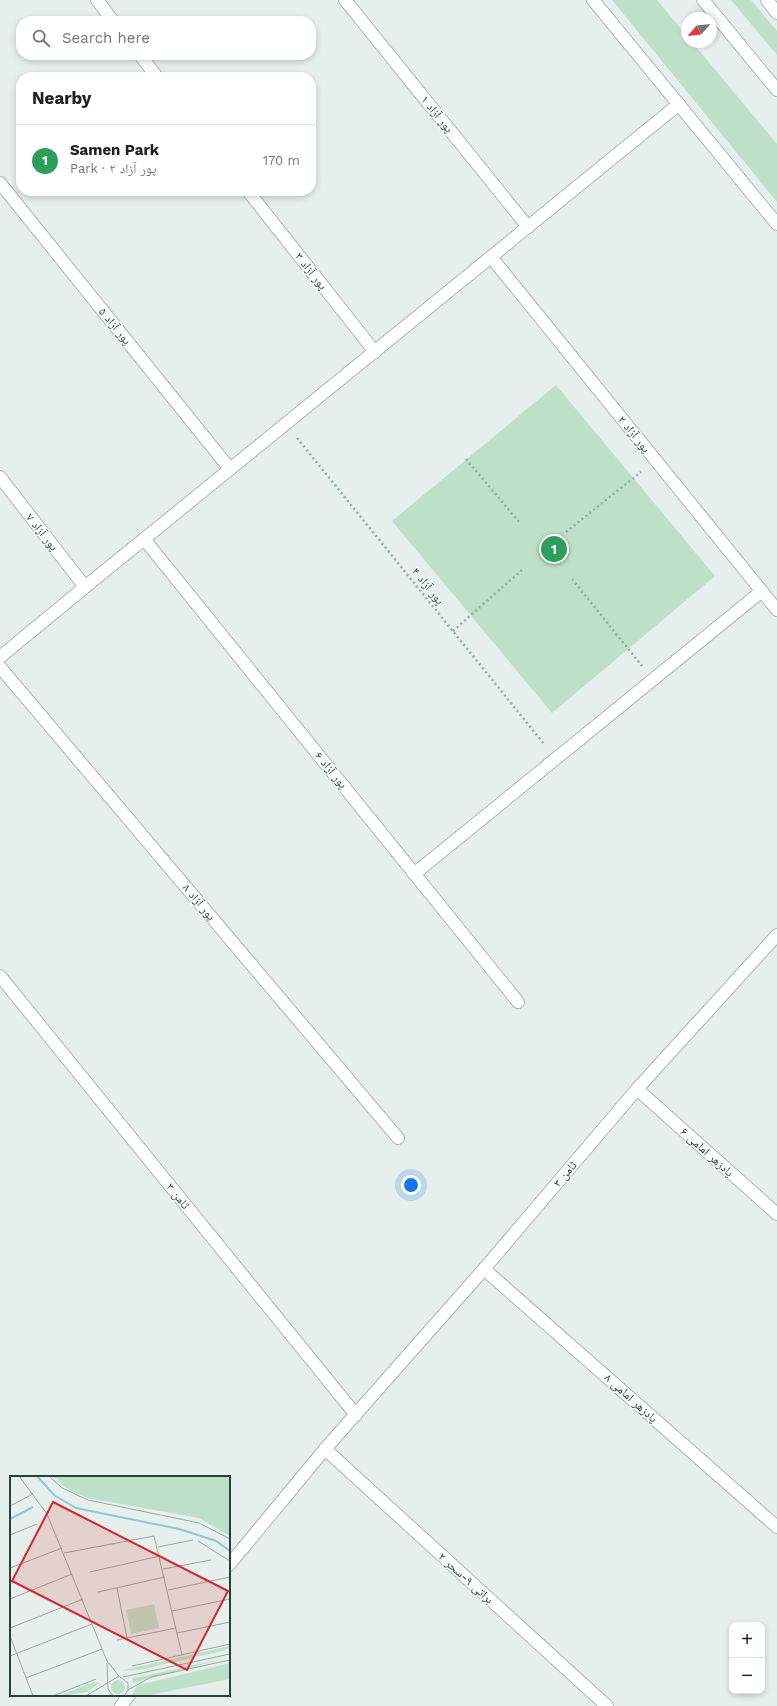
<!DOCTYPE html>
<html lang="en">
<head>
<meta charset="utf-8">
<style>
	body { margin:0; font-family:"Work Sans","Noto Naskh Arabic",sans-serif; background:#f6f6f6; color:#202124 }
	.controls { position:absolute; right:12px; bottom:12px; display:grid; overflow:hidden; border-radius:8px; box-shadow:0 2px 6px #0003 }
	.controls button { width:36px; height:36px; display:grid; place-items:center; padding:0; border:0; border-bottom:1px solid #e0e0e0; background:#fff; color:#202124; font:20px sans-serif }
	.compass { position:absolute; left:681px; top:12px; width:36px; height:36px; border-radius:50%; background:#fff; box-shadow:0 2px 6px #0003; rotate:243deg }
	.you { position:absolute; left:411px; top:1185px; width:14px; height:14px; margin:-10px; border:3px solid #fff; border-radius:50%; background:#1a73e8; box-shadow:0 0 0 6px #1a73e833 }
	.badge { display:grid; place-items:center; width:26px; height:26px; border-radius:50%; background:#7f4e3f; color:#fff; font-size:13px; font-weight:700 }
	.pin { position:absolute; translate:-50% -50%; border:2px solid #fff; box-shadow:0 1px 4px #0006 }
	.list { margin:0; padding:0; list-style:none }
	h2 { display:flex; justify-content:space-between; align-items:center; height:52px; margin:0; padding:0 16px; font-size:17px }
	h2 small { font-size:13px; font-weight:400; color:#757577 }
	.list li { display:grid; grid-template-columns:26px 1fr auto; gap:12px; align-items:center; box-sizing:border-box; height:72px; padding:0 16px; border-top:1px solid #e0e0e0 }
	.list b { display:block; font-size:15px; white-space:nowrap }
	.list p { margin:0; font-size:13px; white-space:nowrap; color:#757577 }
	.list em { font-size:13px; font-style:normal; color:#757577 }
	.icon { flex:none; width:22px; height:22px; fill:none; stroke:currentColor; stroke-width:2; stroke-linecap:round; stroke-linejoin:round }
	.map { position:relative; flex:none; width:777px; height:1706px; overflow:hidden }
	.search { position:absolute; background:#fff; box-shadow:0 2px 6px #0003; left:16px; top:16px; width:300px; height:44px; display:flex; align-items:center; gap:10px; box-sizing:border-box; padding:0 14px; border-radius:16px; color:#757577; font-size:15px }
	.panel { position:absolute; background:#fff; box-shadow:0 2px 6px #0003; left:16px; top:72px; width:300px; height:124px; border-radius:16px }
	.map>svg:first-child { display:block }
	.green { fill:#bfe0c8 }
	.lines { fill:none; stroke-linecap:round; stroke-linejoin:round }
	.street-casing { stroke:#a8b8b2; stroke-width:14 }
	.secondary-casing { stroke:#a4bbb3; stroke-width:14 }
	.path { stroke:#86b3a5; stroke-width:2.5; stroke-dasharray:2 3; stroke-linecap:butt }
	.street { stroke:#fff; stroke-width:12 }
	.secondary { stroke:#fff; stroke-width:12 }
	.labels { text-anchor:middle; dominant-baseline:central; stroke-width:3; stroke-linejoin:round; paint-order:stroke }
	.street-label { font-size:12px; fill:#24423a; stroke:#f7fbf9 }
	.inset-river { fill:none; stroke:#8ec9d4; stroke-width:2 }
	.inset-road { fill:none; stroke:#98aaa4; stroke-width:1 }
	.view { fill:#d62828; fill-opacity:0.15; stroke:#d62828; stroke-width:2 }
	.inset-edge { fill:none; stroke:#24423a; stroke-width:2 }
</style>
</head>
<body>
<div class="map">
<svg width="777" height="1706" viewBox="0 0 777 1706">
	<rect width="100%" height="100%" fill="#e6efeb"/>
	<!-- green -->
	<g class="green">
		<path d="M612,0H657L687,36V42H692L777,144V202Z"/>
		<path d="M731,0H751L777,31V55Z"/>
		<path d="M556,385L715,576L552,713L392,521Z"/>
	</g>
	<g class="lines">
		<defs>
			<g id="street">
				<path d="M97,0L113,21"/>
				<path d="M345,0L528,227"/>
				<path d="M593,0L777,224"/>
				<path d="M140,55L157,77"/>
				<path d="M0,183L230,469"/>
				<path d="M248,191L375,352"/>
				<path d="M491,257L777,610"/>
				<path d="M0,477L85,587"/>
				<path d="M144,539L518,1002"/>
				<path d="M0,657L85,587L679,104"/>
				<path d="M0,667L398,1138"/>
				<path d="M414,874L762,591"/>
				<path d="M0,976L356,1415"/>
				<path d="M637,1089L777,1214"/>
				<path d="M484,1269L777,1527"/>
				<path d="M325,1449L607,1706"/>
				<path d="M229,1565L325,1449L484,1269L637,1089L777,935"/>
				<path d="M121,1706L129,1695"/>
			</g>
			<g id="secondary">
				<path d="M703,0L777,90"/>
				<path d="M767,0L777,13"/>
			</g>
		</defs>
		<!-- street casing -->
		<use href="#street" class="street-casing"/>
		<!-- secondary casing -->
		<use href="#secondary" class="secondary-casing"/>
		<!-- path -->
		<g class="path">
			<path d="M297,438L544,744"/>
			<path d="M466,459L519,522"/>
			<path d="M566,532L641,472"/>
			<path d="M572,579L642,666"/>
			<path d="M453,631L523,569"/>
		</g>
		<!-- street -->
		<use href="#street" class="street"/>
		<!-- secondary -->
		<use href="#secondary" class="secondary"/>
	</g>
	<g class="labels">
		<!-- street labels -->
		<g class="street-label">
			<text transform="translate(437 114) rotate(51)">پور آزاد ۱</text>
			<text transform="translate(311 271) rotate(52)">پور آزاد ۳</text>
			<text transform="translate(115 326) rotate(51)">پور آزاد ۵</text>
			<text transform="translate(634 434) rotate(51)">پور آزاد ۲</text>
			<text transform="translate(42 532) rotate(52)">پور آزاد ۷</text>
			<text transform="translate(428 586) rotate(51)">پور آزاد ۴</text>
			<text transform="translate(331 770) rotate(51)">پور آزاد ۶</text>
			<text transform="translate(199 902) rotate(50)">پور آزاد ۸</text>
			<text transform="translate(707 1152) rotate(42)">پادزهر امامی ۶</text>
			<text transform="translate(565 1174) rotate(-50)">ثامن ۳</text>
			<text transform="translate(178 1196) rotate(51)">ثامن ۳</text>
			<text transform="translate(631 1398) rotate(42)">پادزهر امامی ۸</text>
			<text transform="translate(466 1578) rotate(42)">براتی ۹-سحر ۲</text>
		</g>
	</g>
	<!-- overview -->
	<g transform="translate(10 1476)">
		<rect width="220" height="220" fill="#e6efeb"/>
		<path d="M43,0H220V60L189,42L78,22L56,12ZM144,128L149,152L121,158L116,134ZM220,170V172L208,176L134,193L110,195ZM220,181L123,207L122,202L134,200ZM220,187V203L135,220H121L127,210L133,208ZM101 211a7 7 0 1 1 14 0a7 7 0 1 1-14 0ZM84,206L90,207L77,216L49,220Z" fill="#bfe0c8"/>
		<path class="inset-river" d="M27,0L44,19L66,32L169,53L206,65L220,75M0,43L23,31"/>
		<path class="inset-road" d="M9,0L37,38L97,185L109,200M39,0L52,12L78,24L189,47L220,63M0,30L23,18M0,59L27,48M188,65L220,85M148,71L183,64M54,77L144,60L172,179M0,92L52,72M153,93L201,84M80,96L150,80M107,112L117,162M158,114L220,101M88,116L155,101M0,123L62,98M162,135L220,123M0,152L73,123M167,157L220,146M0,160L23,220M107,164L166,152M0,180L82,148M97,187L98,213L103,220M122,190L220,168M113,201L220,178M16,202L92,173M118,214L141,201L220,184M43,220L86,203M76,220L109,200L118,207V214L114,220"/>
		<path class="view" d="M43,26L218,115L177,194L2,105Z"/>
		<rect width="220" height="220" class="inset-edge"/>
	</g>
</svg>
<div class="controls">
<button>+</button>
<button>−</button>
</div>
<svg class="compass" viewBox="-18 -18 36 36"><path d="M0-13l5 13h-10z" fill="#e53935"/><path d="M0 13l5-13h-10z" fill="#757577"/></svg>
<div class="you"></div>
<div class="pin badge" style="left:554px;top:549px;background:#2e9e5b">1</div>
<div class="search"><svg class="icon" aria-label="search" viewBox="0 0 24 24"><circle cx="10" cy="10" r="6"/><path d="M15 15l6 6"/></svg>Search here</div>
<section class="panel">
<h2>Nearby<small></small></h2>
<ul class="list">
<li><span class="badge" style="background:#2e9e5b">1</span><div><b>Samen Park</b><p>Park · پور آزاد ۲</p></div><em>170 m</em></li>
</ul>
</section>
</div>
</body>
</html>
